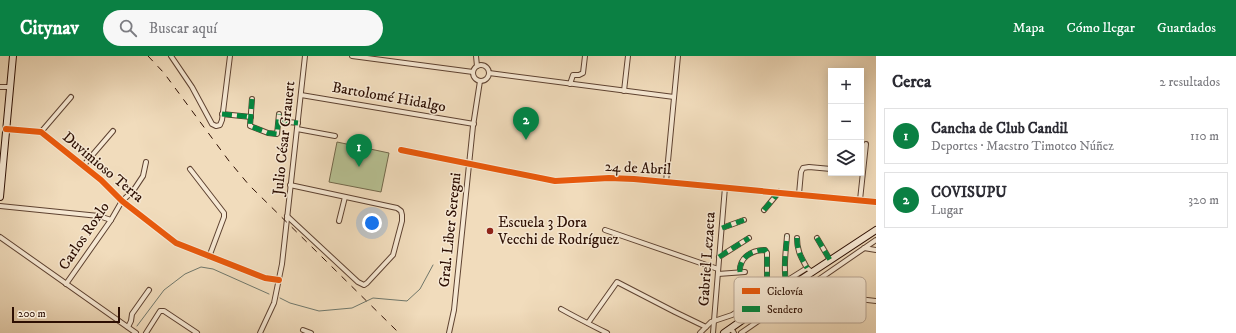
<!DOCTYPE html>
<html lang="es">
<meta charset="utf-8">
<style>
:root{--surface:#fff;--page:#f7f7f7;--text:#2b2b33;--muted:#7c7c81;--line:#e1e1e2;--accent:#0b8043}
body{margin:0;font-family:"IM FELL DW Pica",serif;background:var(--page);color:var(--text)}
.controls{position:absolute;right:12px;top:12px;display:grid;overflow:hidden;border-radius:0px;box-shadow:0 2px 10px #0003}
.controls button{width:36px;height:36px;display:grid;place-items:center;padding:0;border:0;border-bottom:1px solid var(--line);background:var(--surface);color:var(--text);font:20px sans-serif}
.scale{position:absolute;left:12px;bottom:10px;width:108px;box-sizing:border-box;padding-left:4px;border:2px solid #2d0f03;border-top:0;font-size:11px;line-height:14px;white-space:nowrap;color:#2d0f03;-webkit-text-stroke:3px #f6e8d3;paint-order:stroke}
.you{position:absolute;left:372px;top:167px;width:14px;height:14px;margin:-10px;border:3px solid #fff;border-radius:50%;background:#1a73e8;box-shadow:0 0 0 6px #1a73e833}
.badge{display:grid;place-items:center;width:26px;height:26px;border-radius:50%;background:var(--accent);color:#fff;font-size:13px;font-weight:700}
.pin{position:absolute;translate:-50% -33px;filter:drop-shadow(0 1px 2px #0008)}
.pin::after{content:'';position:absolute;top:21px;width:14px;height:12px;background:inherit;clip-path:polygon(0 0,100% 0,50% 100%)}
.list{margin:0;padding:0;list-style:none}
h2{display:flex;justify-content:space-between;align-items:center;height:52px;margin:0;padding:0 16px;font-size:17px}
h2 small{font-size:13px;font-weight:400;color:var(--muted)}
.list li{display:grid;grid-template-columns:26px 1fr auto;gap:12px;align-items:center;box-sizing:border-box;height:56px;margin:0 8px 8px;padding:0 8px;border:1px solid var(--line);border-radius:0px}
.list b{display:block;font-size:15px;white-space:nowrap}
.list p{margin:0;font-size:13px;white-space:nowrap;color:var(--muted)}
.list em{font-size:13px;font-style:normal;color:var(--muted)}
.icon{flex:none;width:22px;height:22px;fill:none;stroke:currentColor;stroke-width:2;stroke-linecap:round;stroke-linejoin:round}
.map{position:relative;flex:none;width:876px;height:277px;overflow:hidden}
header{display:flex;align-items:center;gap:24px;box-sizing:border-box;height:56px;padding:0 20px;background:var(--accent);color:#fff}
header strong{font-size:19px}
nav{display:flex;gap:22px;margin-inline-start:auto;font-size:14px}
.search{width:280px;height:36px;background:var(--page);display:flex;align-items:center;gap:10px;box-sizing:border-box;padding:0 14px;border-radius:22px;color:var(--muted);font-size:15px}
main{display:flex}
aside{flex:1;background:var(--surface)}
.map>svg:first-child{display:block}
</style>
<header>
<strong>Citynav</strong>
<div class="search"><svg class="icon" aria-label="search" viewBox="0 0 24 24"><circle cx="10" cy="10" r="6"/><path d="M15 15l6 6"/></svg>Buscar aquí</div>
<nav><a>Mapa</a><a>Cómo llegar</a><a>Guardados</a></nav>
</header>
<main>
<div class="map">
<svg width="876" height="277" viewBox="0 0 876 277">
<rect width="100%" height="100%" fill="#f1dcbc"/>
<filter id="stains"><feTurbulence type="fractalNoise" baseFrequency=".005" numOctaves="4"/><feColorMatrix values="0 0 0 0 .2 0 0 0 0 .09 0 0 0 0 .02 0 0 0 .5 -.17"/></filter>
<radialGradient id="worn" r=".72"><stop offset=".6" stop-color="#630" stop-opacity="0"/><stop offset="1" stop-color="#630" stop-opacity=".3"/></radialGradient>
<polygon fill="#b7c193" stroke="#72684b" points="337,86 389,97 381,136 329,126"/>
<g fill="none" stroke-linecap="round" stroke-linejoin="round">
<g stroke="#6f776b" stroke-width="1">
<polyline points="280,242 290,247 319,255 352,252 373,242 407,245 420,233 433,209"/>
<polyline points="137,270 164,234 185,218 201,211 213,213 269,238"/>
</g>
<g stroke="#5e4231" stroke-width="6">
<g id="street">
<polyline points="171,0 192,31 212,68 216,70 220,69 222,64 230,0"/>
<polyline points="352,0 473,16"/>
<polyline points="476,0 477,10"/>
<circle cx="481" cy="17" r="8"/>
<polyline points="489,17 674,41"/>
<polyline points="570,28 573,19 579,19 583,17 585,0"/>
<polyline points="0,31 10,31"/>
<polyline points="624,35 628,0"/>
<polyline points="301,39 474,68"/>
<polyline points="252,43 250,70 268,77 277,78 279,58"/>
<polyline points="222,58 251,61"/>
<polyline points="279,65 298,67"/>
<polyline points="6,73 41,76 101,124 122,145 176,187 265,222 279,224"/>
<polyline points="297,73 335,80"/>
<polyline points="41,76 71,41"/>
<polyline points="401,94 555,125 609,122 634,123 876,146"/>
<polyline points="83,110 113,75"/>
<polyline points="190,113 224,157 224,161 209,201"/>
<polyline points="666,126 678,0"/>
<polyline points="799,138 801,116 803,112 809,111 831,113"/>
<polyline points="860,144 866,88"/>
<polyline points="0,150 99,160 111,164"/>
<polyline points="764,154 779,136"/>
<polyline points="287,160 358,226 364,229 367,227 393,199 402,165 402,159 401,155 397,152 290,129"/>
<polyline points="339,165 345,141"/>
<polyline points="722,172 744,164"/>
<polyline points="605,174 718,213"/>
<polyline points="0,181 136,277"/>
<path d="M 797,182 C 797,195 801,201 807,212"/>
<polyline points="817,182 830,204"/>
<polyline points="864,192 876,194"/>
<polyline points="719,201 749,182"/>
<path d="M 740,216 C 739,202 751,194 765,194 L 767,197 L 767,223 L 773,234"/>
<polyline points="718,218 745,216"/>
<path d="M 786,225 C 783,211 786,195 787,180"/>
<polyline points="66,228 111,164 122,145 133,135 143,120 146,106"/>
<polyline points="788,232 799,236 876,245"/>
<path d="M 561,253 C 577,262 591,269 607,277"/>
<polyline points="588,267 617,226 675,256 706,271"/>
<polyline points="128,271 131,265 132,258 149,234"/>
<polyline points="731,272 734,277"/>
<polyline points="303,274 311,277"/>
<polyline points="146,277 160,255 164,255 197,277"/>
<polyline points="260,277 274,247 282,208 305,0"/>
<polyline points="449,277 454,254 473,70 480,25"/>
<polyline points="700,277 711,266 732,259 807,212 812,216"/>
<polyline points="713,277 725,131"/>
<polyline points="741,277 876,184"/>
</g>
</g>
<g stroke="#2d0f03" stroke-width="8">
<g id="secondary">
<polyline points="0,141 13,0"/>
<polyline points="724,277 788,232 876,174"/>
</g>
</g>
<use href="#street" stroke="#f6e8d3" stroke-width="4"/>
<use href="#secondary" stroke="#f6e8d3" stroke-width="6"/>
<polyline stroke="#2d0f03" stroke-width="1" stroke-dasharray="7 7" stroke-linecap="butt" points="148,0 164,17 229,105 249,129 399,277"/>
<g stroke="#00873e" stroke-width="5" stroke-dasharray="10 5" stroke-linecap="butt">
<polyline points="252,43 250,70 268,77 277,78 279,58"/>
<polyline points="222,58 251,61"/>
<polyline points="279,65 298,67"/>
<polyline points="764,154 779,136"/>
<polyline points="722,172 744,164"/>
<path d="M 797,182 C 797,195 801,201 807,212"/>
<polyline points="817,182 830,204"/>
<polyline points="719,201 749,182"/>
<path d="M 740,216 C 739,202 751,194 765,194 L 767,197 L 767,223 L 773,234"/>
<path d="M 786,225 C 783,211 786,195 787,180"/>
</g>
<g stroke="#f6e8d3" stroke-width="8">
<g id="cycleway">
<polyline points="6,73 41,76 101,124 122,145 176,187 265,222 279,224"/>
<polyline points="401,94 555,125 609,122 634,123 876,146"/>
</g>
</g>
<use href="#cycleway" stroke="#e8590c" stroke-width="6"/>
</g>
<circle fill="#8f2418" stroke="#f6e8d3" stroke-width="1.5" cx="490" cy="175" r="4"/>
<g text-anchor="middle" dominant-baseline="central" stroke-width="3" stroke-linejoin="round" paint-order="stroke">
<g font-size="15" fill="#2d0f03" stroke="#f6e8d3">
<text transform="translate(389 41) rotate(10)">Bartolomé Hidalgo</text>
<text transform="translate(284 82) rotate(-84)">Julio César Grauert</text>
<text transform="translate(103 111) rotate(40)">Duvimioso Terra</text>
<text transform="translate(638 112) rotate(3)">24 de Abril</text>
<text transform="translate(450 174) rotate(-84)">Gral. Liber Seregni</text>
<text transform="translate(84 180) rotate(-56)">Carlos Roxlo</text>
<text transform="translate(707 203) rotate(-86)">Gabriel Lezaeta</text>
</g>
<g font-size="15" fill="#2d0f03" stroke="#f6e8d3" text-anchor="start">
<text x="498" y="166">Escuela 3 Dora<tspan x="498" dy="17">Vecchi de Rodríguez</tspan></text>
</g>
</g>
<rect x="734" y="221" width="132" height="46" rx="6" fill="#f6e8d3" stroke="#baa795" stroke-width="1"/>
<rect x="742" y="232" width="18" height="6" fill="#e8590c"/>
<rect x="742" y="250" width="18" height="6" fill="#00873e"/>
<g font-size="11" fill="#2d0f03">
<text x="767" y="239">Ciclovía</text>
<text x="767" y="257">Sendero</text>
</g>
<rect width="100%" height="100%" filter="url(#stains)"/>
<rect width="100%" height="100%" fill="url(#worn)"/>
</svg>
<div class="controls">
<button>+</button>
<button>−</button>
<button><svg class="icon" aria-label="layers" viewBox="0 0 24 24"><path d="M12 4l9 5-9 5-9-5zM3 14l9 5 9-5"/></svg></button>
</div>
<div class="scale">200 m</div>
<div class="you"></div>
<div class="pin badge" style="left:359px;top:111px">1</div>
<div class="pin badge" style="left:526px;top:84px">2</div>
</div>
<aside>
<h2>Cerca<small>2 resultados</small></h2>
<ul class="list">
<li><span class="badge">1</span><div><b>Cancha de Club Candil</b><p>Deportes · Maestro Timoteo Núñez</p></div><em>110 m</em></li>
<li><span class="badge">2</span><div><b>COVISUPU</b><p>Lugar</p></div><em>320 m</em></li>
</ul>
</aside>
</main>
